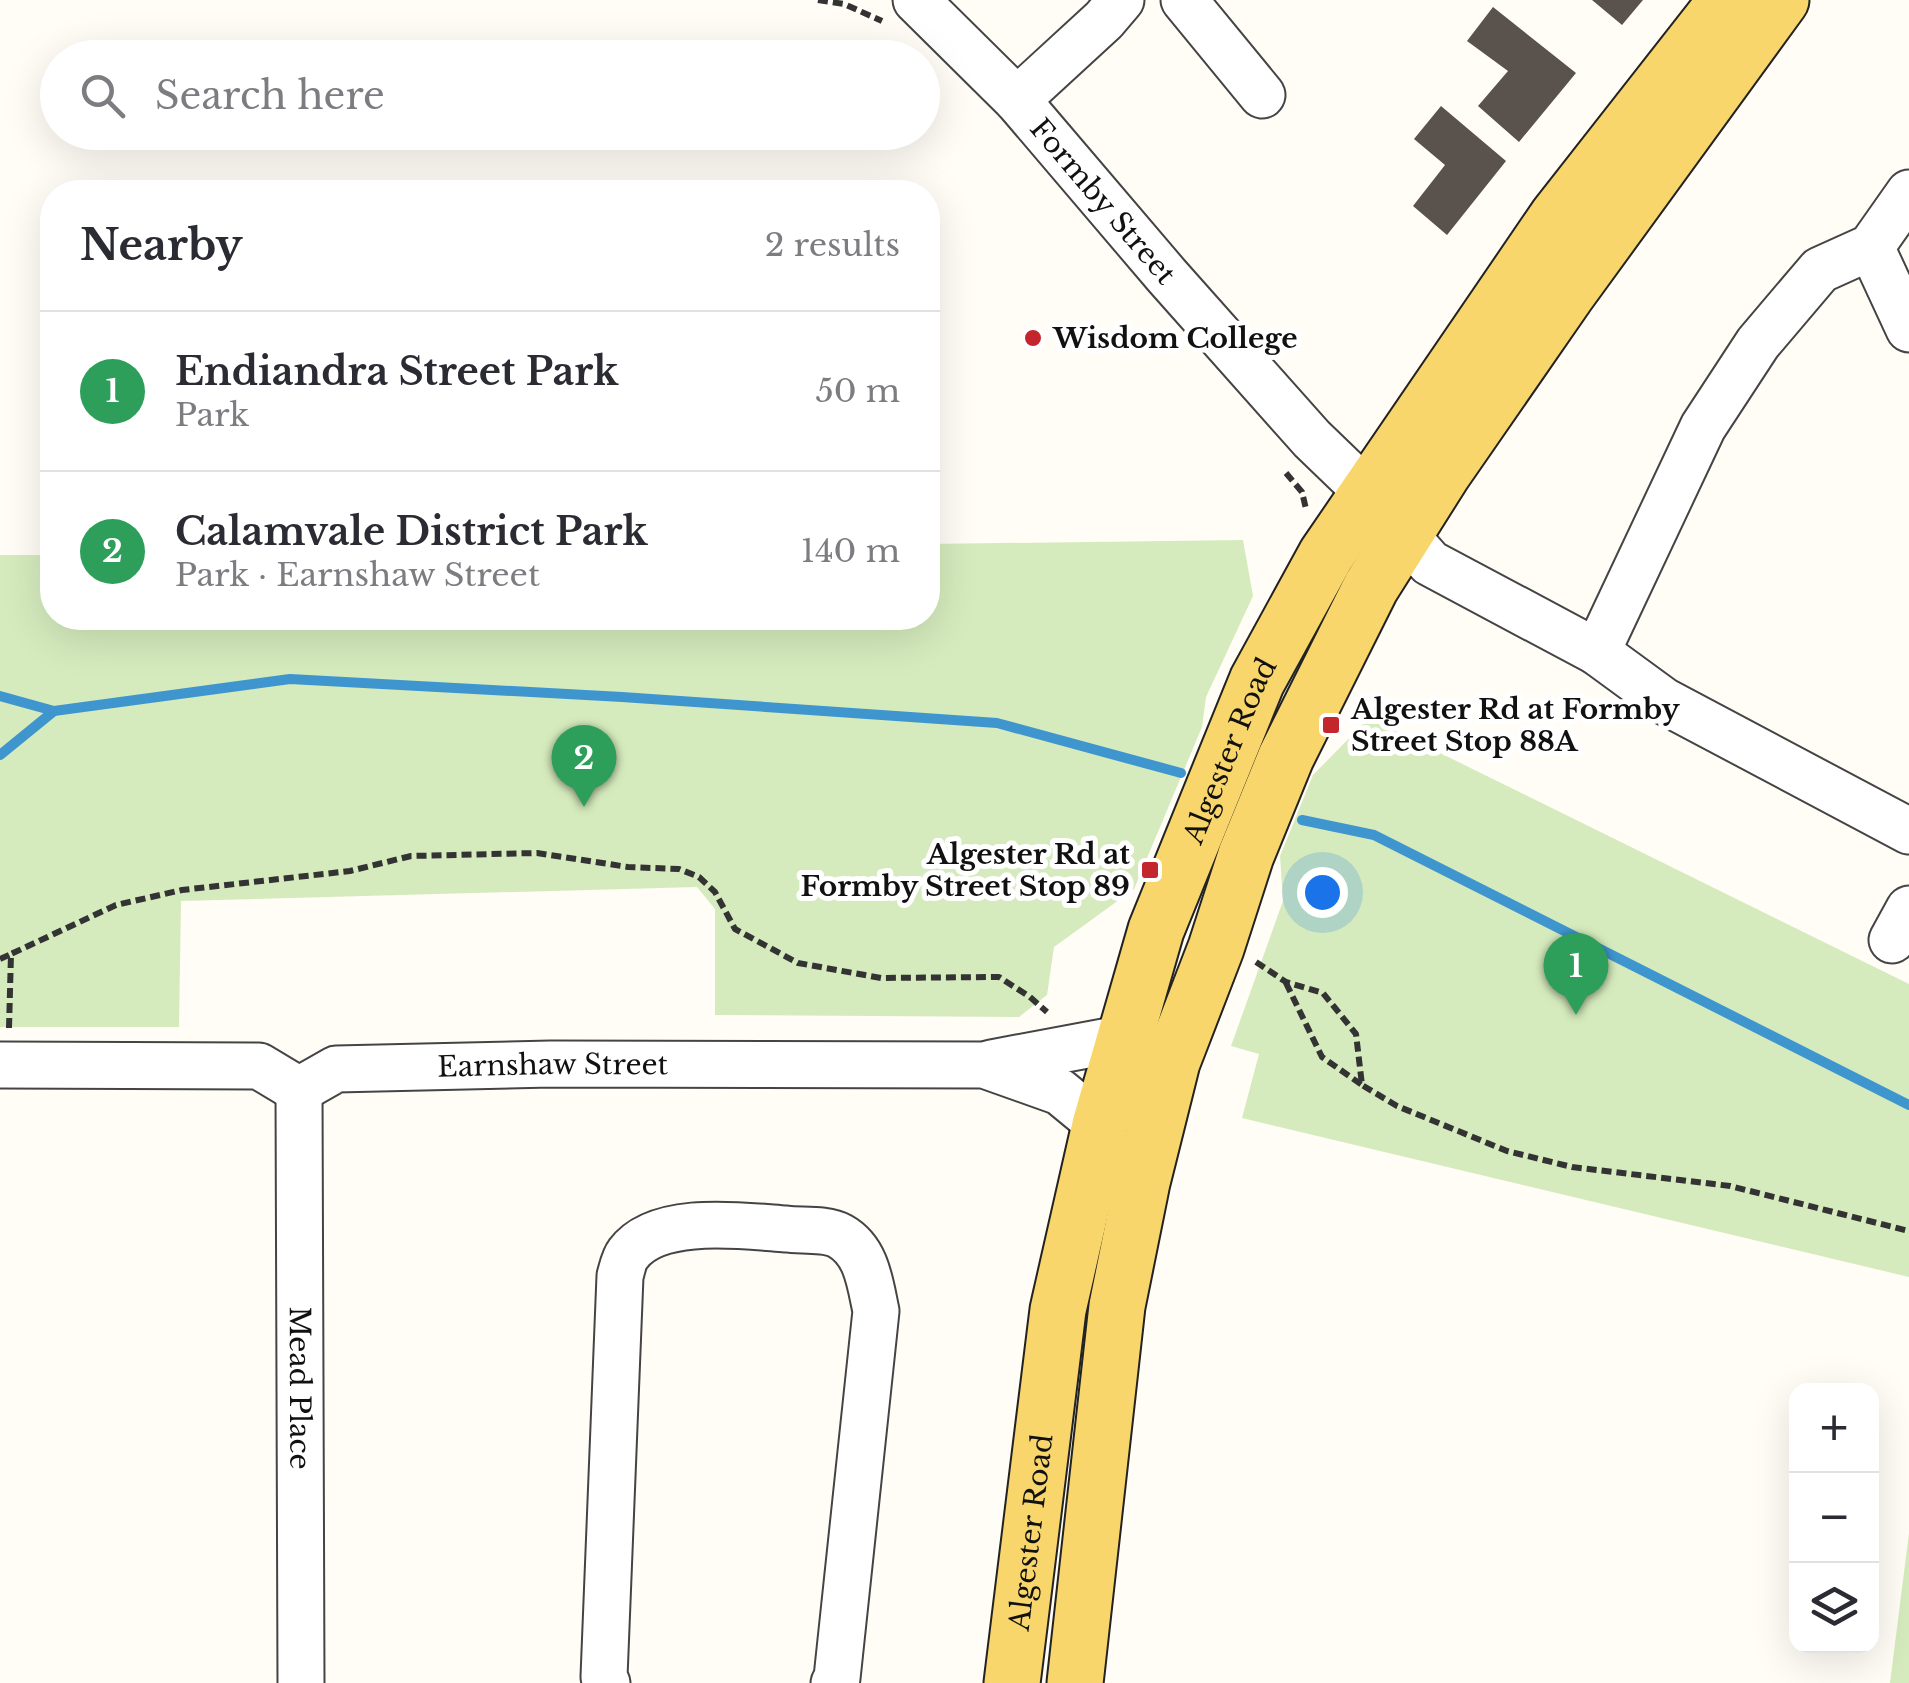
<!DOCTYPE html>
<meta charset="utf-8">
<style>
:root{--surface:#fff;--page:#f2f2f3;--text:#2b2b33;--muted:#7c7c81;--line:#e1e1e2;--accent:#0f766e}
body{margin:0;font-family:"Libre Baskerville",serif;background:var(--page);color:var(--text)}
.controls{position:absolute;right:30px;bottom:30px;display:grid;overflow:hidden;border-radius:20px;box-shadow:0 10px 40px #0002}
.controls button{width:90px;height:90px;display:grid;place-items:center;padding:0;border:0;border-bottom:2px solid var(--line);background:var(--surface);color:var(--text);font:50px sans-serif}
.you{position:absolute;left:1322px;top:892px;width:35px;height:35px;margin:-25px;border:8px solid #fff;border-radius:50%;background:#1a73e8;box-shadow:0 0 0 15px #1a73e833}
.badge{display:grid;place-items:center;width:65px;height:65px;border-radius:50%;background:var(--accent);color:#fff;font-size:32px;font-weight:700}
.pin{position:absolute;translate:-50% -82px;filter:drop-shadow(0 2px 5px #0008)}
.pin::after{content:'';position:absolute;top:52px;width:35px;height:30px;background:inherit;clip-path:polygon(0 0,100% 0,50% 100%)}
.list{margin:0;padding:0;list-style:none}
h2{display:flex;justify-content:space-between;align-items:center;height:130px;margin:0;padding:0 40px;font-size:42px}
h2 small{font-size:32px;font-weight:400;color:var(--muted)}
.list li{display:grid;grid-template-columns:65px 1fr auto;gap:30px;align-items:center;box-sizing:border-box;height:160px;padding:0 40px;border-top:2px solid var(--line)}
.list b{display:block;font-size:38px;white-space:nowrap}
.list p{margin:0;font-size:32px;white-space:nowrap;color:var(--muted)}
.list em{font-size:32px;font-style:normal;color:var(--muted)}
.icon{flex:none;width:55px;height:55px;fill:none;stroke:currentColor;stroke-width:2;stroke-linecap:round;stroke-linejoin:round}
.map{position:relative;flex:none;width:1909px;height:1683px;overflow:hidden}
.search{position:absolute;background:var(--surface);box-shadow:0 10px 40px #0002;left:40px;top:40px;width:900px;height:110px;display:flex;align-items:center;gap:25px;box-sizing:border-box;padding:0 35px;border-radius:55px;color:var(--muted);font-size:38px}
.panel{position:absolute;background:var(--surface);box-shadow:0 10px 40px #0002;left:40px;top:180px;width:900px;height:450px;border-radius:40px}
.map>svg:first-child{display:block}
</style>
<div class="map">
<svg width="1909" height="1683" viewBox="0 0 1909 1683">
<rect width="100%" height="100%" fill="#fffdf5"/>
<g fill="#d5ebbd">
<polygon points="1243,540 1253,596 1206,697 1202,727 1134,889 1054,947 1047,995 1019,1017 715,1015 715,909 697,887 181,901 179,1027 0,1027 0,555 52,555 52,618 928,618 928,544"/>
<polygon points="1369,718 1909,984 1909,1277 1242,1118 1259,1054 1231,1046 1283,901 1280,856 1313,775"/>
<polygon points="1909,1533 1909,1683 1890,1683"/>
</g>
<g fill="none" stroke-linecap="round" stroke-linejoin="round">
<g stroke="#3f96cf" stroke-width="10">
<polyline points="0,696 54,711 290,679 622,697 997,723 1181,773"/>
<polyline points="0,755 54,711"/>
<polyline points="1302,820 1374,835 1909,1105"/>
</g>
</g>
<g fill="#5a524d">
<polygon points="1592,0 1643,0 1622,25"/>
<polygon points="1493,7 1576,73 1519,142 1478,106 1508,71 1467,41"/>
<polygon points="1441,106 1506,161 1447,235 1413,206 1445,165 1414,139"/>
</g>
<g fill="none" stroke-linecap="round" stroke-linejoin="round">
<g stroke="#444" stroke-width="49">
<g id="minor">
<path id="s1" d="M 916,0 L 1017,100 L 1167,276 L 1312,439 L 1367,492 L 1430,563 L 1597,652 L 1664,701 L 1909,831"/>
<polyline points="1184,0 1262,95"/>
<polyline points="1017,100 1104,20 1121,0"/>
<polyline points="1871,247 1909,329"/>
<polyline points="1597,652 1703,427 1758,343 1820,270 1871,247 1909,193"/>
<polyline points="1892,940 1909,909"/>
<polyline points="991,1063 1125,1038"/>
<path id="s2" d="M 0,1065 L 259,1066 L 299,1090 L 336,1069 L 551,1064 L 984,1065 L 1060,1092 L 1100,1125"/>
<path id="s3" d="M 299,1090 L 301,1683"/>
<path d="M 607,1683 L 604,1677 L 620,1276 C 622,1269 624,1259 628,1254 C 657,1214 744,1226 786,1229 C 801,1231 826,1228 840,1236 C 867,1251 870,1283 876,1311 L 837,1678 L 834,1683"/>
</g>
</g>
<g stroke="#222" stroke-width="59">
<g id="major">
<path id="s4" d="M 1012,1683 L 1058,1310 L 1100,1125 L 1156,930 L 1257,681 L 1326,555 L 1557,217 L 1727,0"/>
<polyline points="1075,1683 1117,1306 1142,1182 1172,1062 1216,948 1246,855 1286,757 1371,587 1443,473 1567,294 1781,0"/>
</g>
</g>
<g stroke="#333" stroke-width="6" stroke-dasharray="10 5" stroke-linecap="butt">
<polyline points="818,0 844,4 882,21"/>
<polyline points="1286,473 1302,492 1306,509"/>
<polyline points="0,959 11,954"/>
<polyline points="1256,962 1286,982 1323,993 1356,1034 1362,1085 1397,1106 1507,1151 1572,1167 1730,1186 1909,1231"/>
<polyline points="1286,983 1322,1057 1362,1085"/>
<polyline points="9,1028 11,954 116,905 182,890 350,871 411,856 537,853 628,867 679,869 699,877 715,892 735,929 798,963 881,978 999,977 1030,997 1047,1012"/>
</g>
<use href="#minor" stroke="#fff" stroke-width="45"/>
<use href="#major" stroke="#f9d66b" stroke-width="55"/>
</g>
<g fill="#c4262e" stroke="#fff" stroke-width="4">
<circle cx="1033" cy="338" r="10"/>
<rect x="1321" y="715" width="20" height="20" rx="5"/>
<rect x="1140" y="860" width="20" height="20" rx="5"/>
</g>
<g text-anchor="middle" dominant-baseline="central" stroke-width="10" stroke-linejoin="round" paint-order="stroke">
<g font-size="28" fill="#111" stroke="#fff">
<text stroke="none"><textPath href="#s1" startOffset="275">Formby Street</textPath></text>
<text stroke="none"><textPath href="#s4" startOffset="962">Algester Road</textPath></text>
<text stroke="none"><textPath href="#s2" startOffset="565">Earnshaw Street</textPath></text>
<text stroke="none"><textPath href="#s3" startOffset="298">Mead Place</textPath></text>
<text stroke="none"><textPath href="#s4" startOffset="152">Algester Road</textPath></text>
</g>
<g font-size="28" font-weight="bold" fill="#111" stroke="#fff" text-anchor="start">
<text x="1053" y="338">Wisdom College</text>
<text x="1351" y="709">Algester Rd at Formby<tspan x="1351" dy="32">Street Stop 88A</tspan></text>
<text x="1130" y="854" text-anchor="end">Algester Rd at<tspan x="1130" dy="32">Formby Street Stop 89</tspan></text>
</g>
</g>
</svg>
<div class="controls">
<button>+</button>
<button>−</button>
<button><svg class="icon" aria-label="layers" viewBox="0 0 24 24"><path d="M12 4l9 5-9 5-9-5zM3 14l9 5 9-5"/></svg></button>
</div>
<div class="you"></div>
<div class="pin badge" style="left:1576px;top:1015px;background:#2e9e5b">1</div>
<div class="pin badge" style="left:584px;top:807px;background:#2e9e5b">2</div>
<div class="search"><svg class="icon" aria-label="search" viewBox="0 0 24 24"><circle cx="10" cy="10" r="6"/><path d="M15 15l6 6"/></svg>Search here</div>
<section class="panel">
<h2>Nearby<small>2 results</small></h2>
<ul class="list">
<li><span class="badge" style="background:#2e9e5b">1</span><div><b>Endiandra Street Park</b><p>Park</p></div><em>50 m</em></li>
<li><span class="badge" style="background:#2e9e5b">2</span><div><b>Calamvale District Park</b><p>Park · Earnshaw Street</p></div><em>140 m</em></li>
</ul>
</section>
</div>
